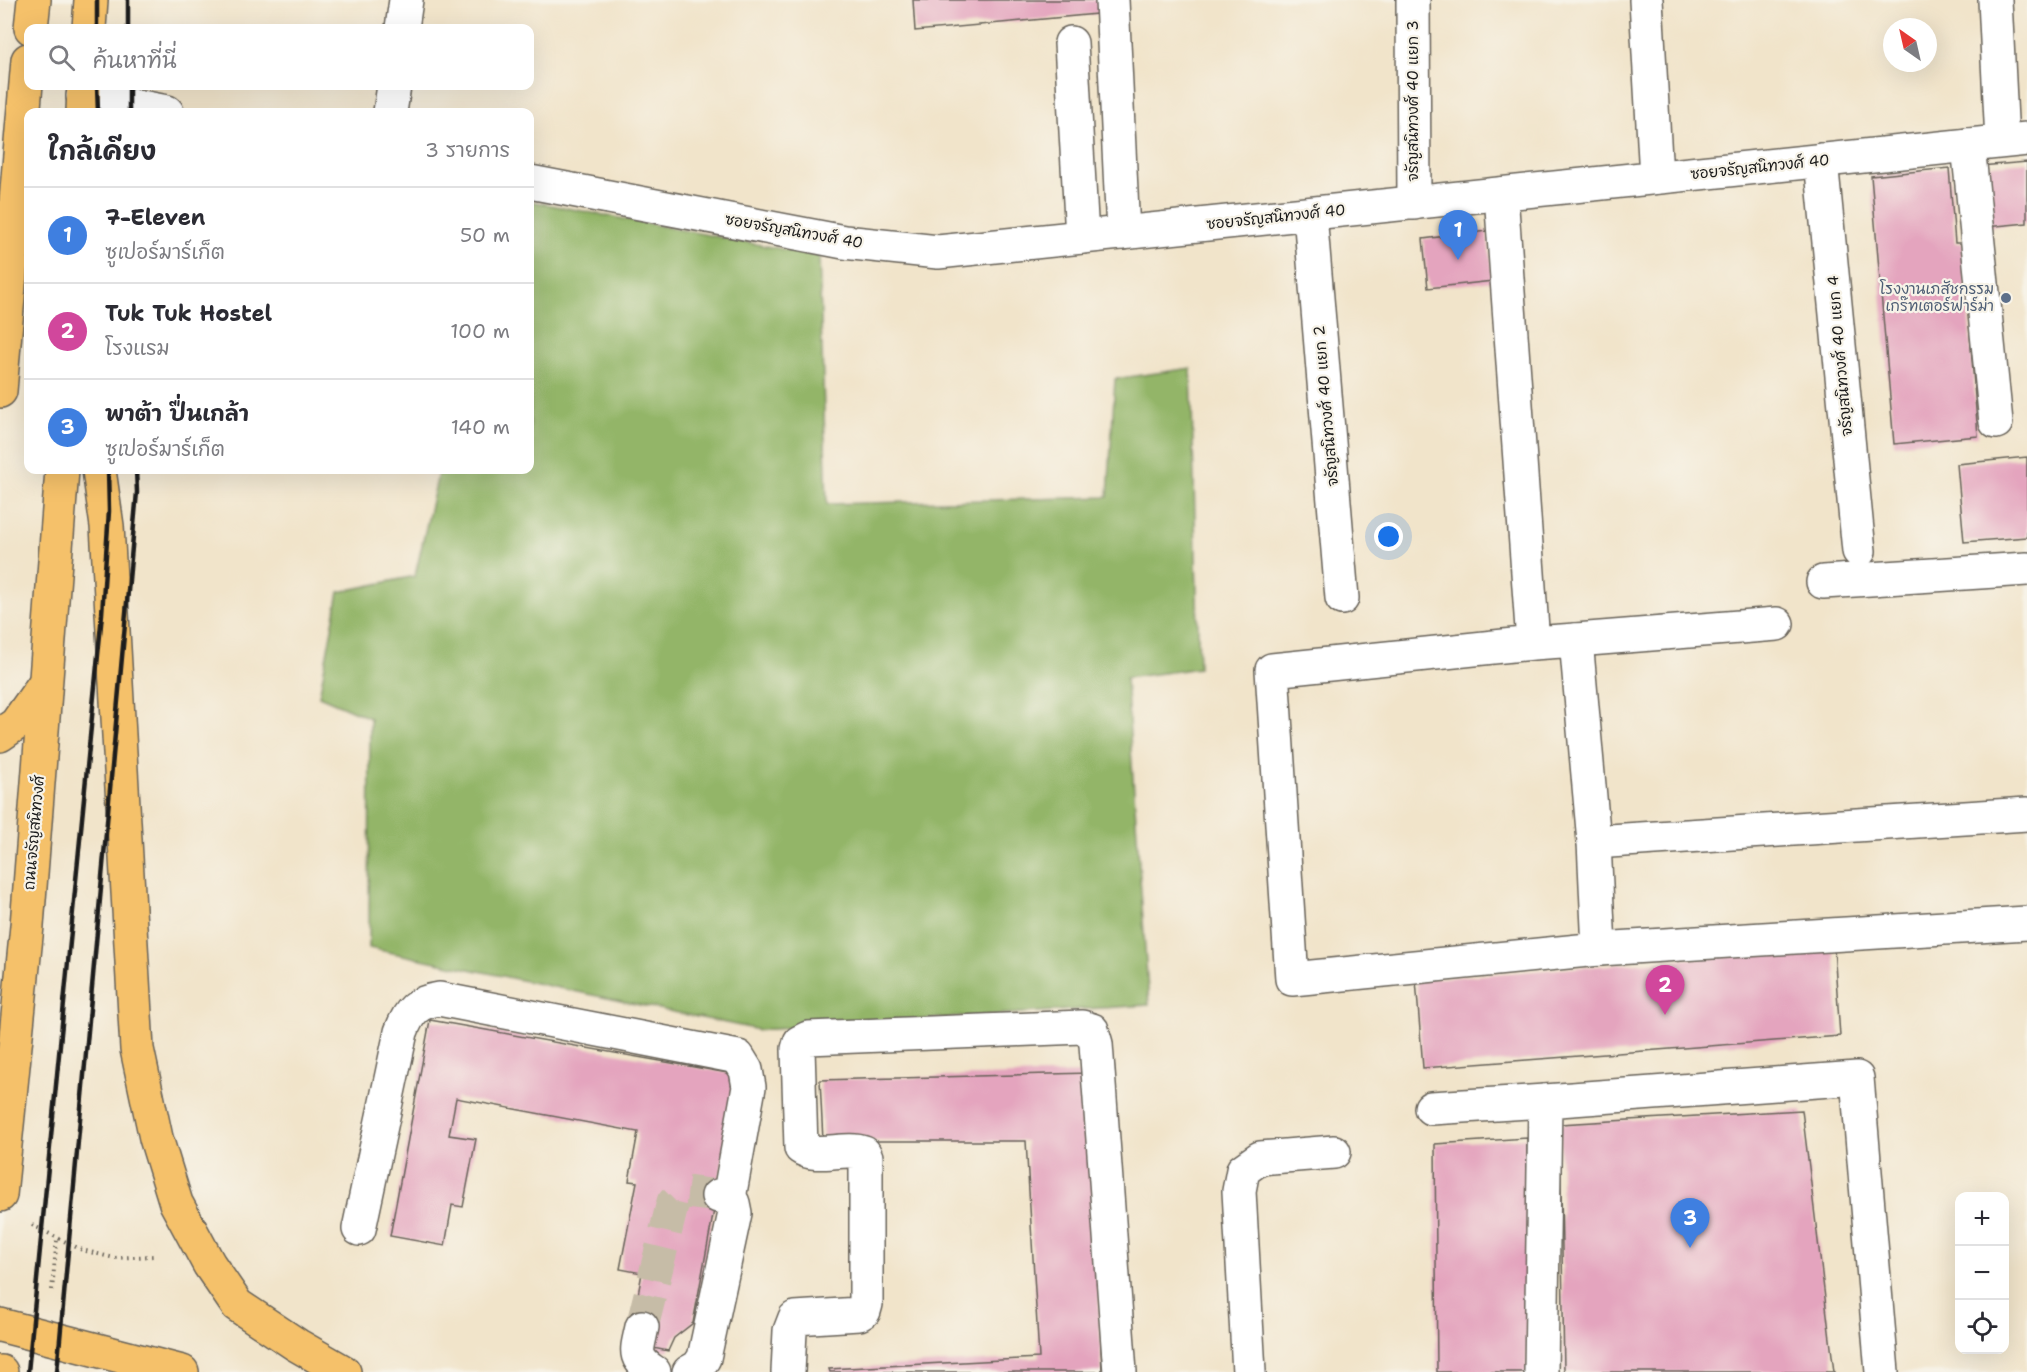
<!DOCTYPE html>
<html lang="th">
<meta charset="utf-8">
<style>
:root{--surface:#fff;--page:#f2f2f3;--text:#2b2b33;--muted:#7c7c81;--line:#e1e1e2;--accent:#7c3aed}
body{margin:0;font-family:"Shantell Sans","Playpen Sans Thai",sans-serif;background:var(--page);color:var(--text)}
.controls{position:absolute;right:18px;bottom:18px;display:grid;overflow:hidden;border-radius:12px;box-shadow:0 6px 24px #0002}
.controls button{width:54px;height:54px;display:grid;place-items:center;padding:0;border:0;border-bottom:2px solid var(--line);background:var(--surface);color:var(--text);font:30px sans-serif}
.compass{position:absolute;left:1883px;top:18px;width:54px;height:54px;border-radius:50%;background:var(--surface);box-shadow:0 6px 24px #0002;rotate:326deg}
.you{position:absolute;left:1389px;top:537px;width:21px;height:21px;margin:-15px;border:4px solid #fff;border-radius:50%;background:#1a73e8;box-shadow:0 0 0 9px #1a73e833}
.badge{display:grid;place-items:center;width:39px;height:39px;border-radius:50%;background:var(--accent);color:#fff;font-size:20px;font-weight:700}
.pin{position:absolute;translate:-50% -50px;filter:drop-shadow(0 2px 3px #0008)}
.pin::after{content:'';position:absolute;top:32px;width:21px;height:18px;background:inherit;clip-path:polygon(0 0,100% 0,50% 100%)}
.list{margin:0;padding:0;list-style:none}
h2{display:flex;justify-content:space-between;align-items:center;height:78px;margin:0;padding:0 24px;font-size:26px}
h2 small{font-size:20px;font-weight:400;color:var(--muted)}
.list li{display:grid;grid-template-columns:39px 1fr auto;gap:18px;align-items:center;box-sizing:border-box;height:96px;padding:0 24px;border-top:2px solid var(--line)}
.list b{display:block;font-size:22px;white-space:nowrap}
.list p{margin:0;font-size:20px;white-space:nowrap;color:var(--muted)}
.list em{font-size:20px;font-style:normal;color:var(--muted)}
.icon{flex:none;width:33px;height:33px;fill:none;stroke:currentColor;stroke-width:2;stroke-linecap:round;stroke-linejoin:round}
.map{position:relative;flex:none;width:2027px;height:1372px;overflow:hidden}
.search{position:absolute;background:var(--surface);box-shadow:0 6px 24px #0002;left:24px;top:24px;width:510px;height:66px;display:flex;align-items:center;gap:15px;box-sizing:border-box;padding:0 21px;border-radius:12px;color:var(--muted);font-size:22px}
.panel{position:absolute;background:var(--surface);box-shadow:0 6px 24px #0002;left:24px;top:108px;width:510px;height:366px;border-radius:12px}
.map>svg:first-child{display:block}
</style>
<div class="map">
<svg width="2027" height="1372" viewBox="0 0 2027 1372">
<rect width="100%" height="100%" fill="#f7f3e8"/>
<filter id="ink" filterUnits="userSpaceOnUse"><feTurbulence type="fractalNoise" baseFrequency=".0167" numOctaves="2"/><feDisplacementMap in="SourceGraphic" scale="12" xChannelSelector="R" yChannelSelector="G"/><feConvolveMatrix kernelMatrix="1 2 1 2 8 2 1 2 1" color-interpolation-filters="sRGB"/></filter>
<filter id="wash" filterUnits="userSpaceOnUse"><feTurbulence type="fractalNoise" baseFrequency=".008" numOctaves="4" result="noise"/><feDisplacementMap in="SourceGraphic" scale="24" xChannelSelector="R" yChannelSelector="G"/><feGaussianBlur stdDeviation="1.35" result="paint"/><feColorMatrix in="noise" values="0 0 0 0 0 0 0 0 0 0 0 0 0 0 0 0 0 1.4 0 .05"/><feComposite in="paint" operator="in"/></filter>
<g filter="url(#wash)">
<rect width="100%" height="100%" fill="#f1e4ca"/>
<polygon fill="#93b568" stroke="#586842" stroke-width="1.5" points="530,201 819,256 827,504 1108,497 1115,379 1191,368 1199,668 1126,678 1149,1005 759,1030 369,948 370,718 319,696 339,592 415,576 439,470 530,470"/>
<g id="blocks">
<g fill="#e4a4be">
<polygon points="913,0 1106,0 1107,13 915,31"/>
<polygon points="2027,162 2027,223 1986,227 1980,166"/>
<polygon points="1949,168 1955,243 1963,243 1978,436 1894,444 1871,176"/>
<polygon points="1487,231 1493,281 1428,288 1423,239"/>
<polygon points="2027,457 2027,537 1964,542 1957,464"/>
<polygon points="1834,948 1840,1036 1423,1068 1416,980"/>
<polygon points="430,1020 739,1075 693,1323 674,1338 668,1351 638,1345 632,1328 642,1273 620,1269 637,1182 629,1181 638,1132 456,1098 449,1135 476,1139 463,1207 452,1205 445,1246 390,1236"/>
<polygon points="1090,1073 1102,1372 830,1372 829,1369 1039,1358 1026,1141 823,1141 820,1080"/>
<polygon points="1802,1110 1834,1372 1564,1372 1560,1124"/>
<polygon points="1527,1138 1527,1372 1437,1372 1435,1144"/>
</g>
</g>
</g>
<g filter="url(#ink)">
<use href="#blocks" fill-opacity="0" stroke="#676259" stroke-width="1.5"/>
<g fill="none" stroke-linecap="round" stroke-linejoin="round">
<polyline stroke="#c6bca7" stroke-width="33" stroke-dasharray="33 16" stroke-linecap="butt" points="642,1327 673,1202 682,1193 686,1192 718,1196"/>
<g stroke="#676259" stroke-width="36">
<g id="minor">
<polyline points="1112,0 1123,233"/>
<polyline points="1413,0 1414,203"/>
<polyline points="1646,0 1656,177"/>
<polyline points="1995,0 2002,141"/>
<polyline points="402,28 406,0"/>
<polyline points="1071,43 1082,237"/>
<polyline points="83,96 167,112"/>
<polyline points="390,112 394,86"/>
<polyline points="1968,145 1996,422"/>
<polyline points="1821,160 1859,551"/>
<polyline points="530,182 844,242 938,252 2027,139"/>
<polyline points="1501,194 1533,643 1576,640 1594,842 1599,949 1292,979 1272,670 1533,643"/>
<polyline points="1310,214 1342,598"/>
<polyline points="1823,582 2027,569"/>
<polyline points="1576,640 1777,624"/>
<polyline points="1594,842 2027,814"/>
<polyline points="1599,949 2027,923"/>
<polyline points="1431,1108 1545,1101"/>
<path d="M 359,1229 L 401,1032 C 409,1011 417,1002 439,999 L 738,1057 L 746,1070 L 749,1087 L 729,1198"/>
<path d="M 642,1327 C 637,1351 632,1357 654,1372"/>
<polyline points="689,1372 698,1367 704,1358 735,1213 733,1203 729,1198 718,1196"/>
<path d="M 788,1372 L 790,1331 L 795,1318 L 859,1314 L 864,1311 L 866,1304 L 866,1157 L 864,1153 C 846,1146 816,1159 801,1148 L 798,1049 L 800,1042 L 808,1038 L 1082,1027 L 1092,1030 L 1096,1044 L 1120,1372"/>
<polyline points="1249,1372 1239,1191 1243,1170 1260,1158 1334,1152"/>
<polyline points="1541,1372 1545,1101 1857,1078 1882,1372"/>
</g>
</g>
<g stroke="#676259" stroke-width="36">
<g id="major">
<polyline points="31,28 34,0"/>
<polyline points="89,28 91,0"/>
<polyline points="83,112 84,86"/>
<polyline points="0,391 28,60"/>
<polyline points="99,470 107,526 137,1049 156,1138 176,1203 209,1264 237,1305 297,1345 344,1372"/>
<polyline points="0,735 16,724 45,683"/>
<polyline points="0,1195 27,926 62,470"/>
<polyline points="0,1325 182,1372"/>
<polyline points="0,1372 1,1372"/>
</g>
</g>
<g stroke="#676259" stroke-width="4" stroke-dasharray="1.5 4.5" stroke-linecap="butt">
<polyline points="32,1225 82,1250 114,1258 154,1256"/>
<polyline points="52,1290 57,1238"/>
</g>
<use href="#minor" stroke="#fff" stroke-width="33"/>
<use href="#major" stroke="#f5c16b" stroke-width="33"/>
<g stroke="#1c1c1c" stroke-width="4.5">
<polyline points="128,0 128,28"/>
<polyline points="97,28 97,0"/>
<polyline points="97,86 98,112"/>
<polyline points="129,86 129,112"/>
<polyline points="28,1372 102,614 109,511 108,470"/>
<polyline points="57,1372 137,492 136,470"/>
</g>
</g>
</g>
<circle fill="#5c6f8a" stroke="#f7f3e8" stroke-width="2" cx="2006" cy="298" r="6"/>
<g text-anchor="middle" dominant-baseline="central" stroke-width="4.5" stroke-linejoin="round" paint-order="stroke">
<g font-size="15" fill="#1c1c1c" stroke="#f7f3e8">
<text transform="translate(1413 101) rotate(-90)">จรัญสนิทวงศ์ 40 แยก 3</text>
<text transform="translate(1760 167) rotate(-6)">ซอยจรัญสนิทวงศ์ 40</text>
<text transform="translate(1276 217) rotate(-6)">ซอยจรัญสนิทวงศ์ 40</text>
<text transform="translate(794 231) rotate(10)">ซอยจรัญสนิทวงศ์ 40</text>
<text transform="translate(1840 356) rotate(-95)">จรัญสนิทวงศ์ 40 แยก 4</text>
<text transform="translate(1326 406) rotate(-95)">จรัญสนิทวงศ์ 40 แยก 2</text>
<text transform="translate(34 833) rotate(-85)">ถนนจรัญสนิทวงศ์</text>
</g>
<g font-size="15" fill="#4e5e75" stroke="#f7f3e8" text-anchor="end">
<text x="1994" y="289">โรงงานเภสัชกรรม<tspan x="1994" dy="17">เกร๊ทเตอร์ฟาร์ม่า</tspan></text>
</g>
</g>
</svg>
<div class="controls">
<button>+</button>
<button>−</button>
<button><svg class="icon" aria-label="locate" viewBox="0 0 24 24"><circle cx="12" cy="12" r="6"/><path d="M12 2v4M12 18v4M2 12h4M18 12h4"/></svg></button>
</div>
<svg class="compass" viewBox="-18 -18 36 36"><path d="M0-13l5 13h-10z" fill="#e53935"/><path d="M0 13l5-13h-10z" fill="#7c7c81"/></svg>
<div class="you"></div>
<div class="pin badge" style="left:1458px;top:260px;background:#3f7fe0">1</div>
<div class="pin badge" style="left:1665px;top:1015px;background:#d1479c">2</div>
<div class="pin badge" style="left:1690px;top:1248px;background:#3f7fe0">3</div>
<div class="search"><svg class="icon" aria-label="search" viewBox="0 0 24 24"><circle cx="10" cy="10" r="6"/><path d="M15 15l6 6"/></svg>ค้นหาที่นี่</div>
<section class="panel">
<h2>ใกล้เคียง<small>3 รายการ</small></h2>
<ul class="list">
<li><span class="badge" style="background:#3f7fe0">1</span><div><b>7-Eleven</b><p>ซูเปอร์มาร์เก็ต</p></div><em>50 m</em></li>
<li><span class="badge" style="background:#d1479c">2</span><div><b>Tuk Tuk Hostel</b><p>โรงแรม</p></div><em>100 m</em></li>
<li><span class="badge" style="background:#3f7fe0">3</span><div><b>พาต้า ปื่นเกล้า</b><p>ซูเปอร์มาร์เก็ต</p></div><em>140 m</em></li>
</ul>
</section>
</div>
